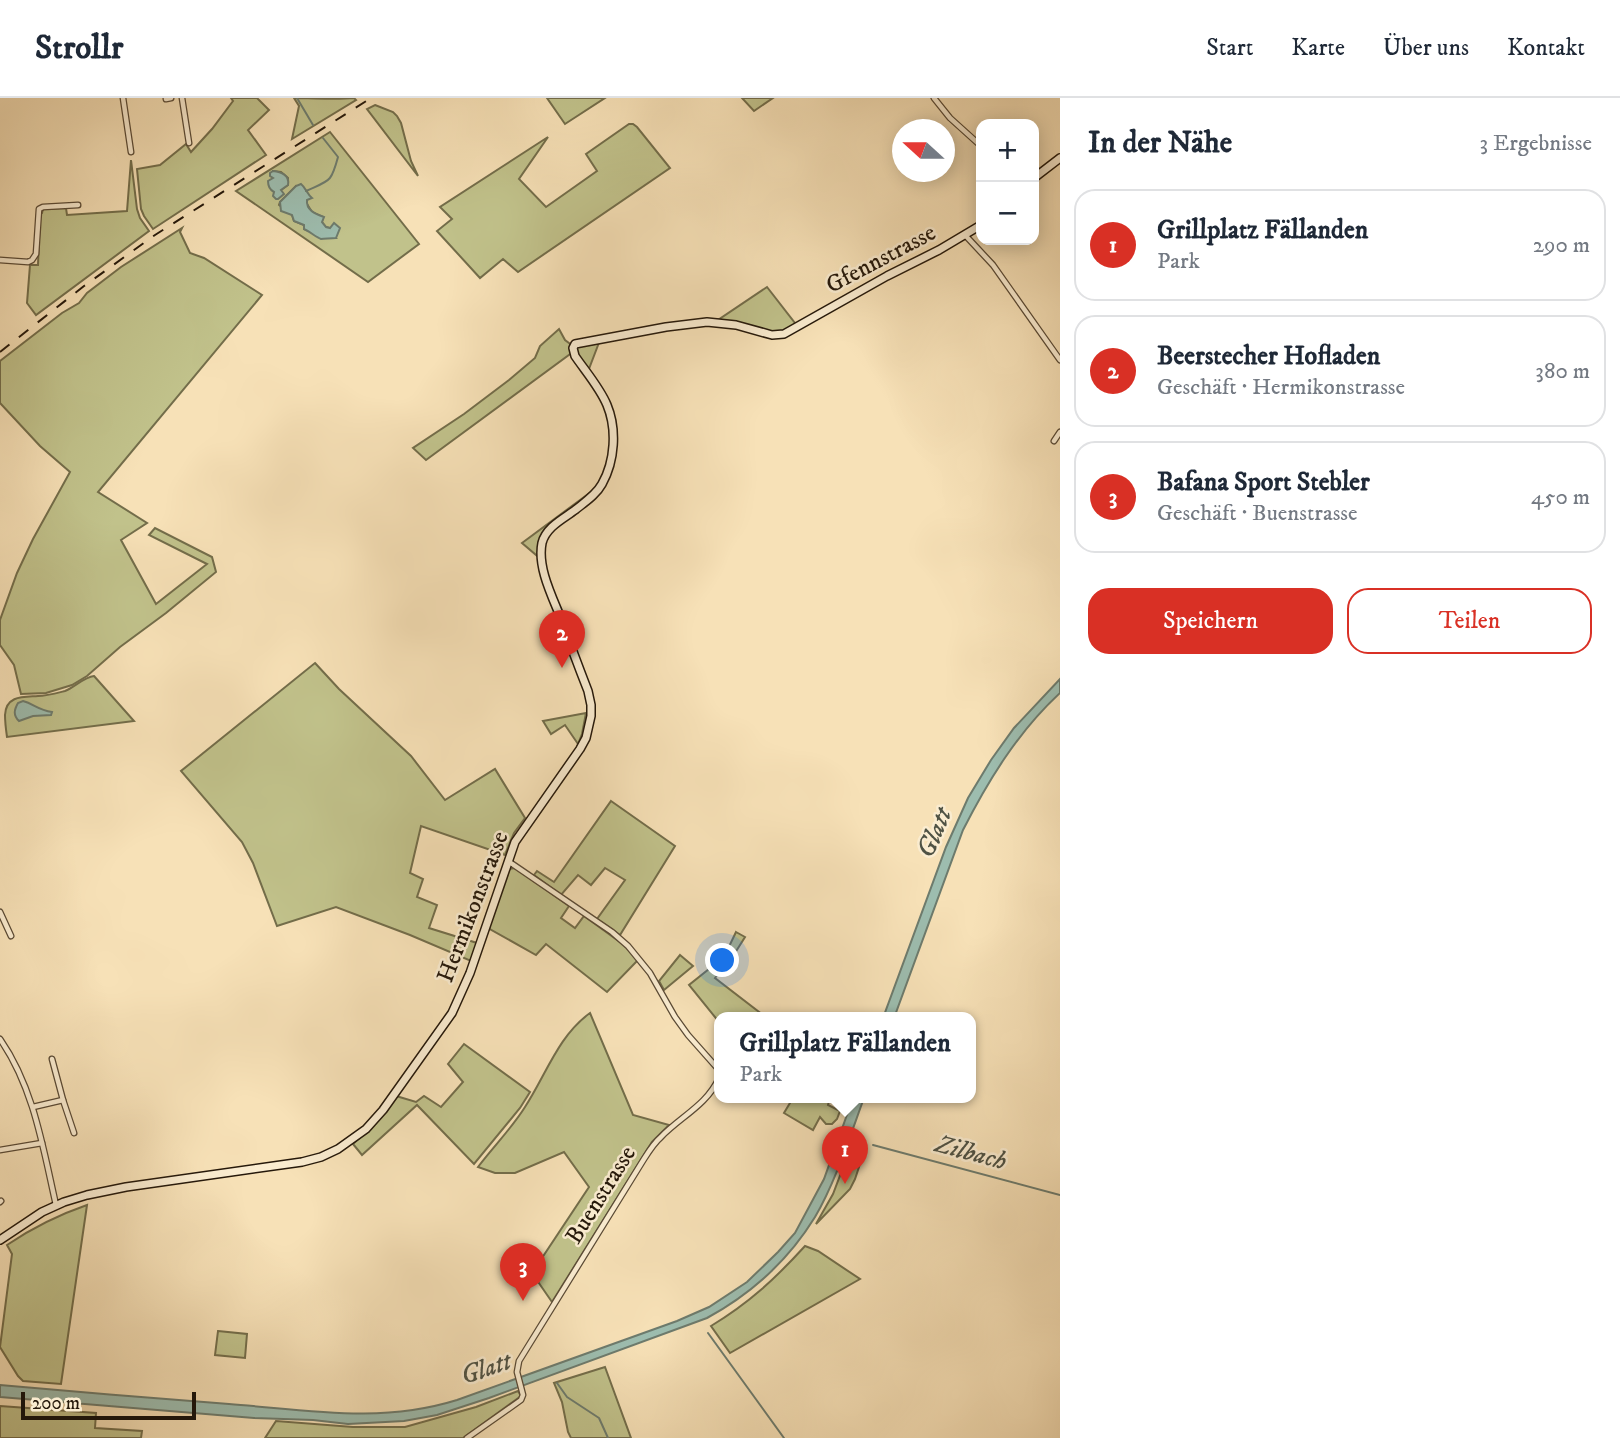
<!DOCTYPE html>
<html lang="de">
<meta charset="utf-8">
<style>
:root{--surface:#fff;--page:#f6f6f7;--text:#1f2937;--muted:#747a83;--line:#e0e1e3;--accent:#d93025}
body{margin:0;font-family:"IM FELL DW Pica",serif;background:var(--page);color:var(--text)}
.controls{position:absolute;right:21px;top:21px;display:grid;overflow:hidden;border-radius:14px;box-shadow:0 4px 18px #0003}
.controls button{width:63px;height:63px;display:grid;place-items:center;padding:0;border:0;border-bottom:2px solid var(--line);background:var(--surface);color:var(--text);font:35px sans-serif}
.compass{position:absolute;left:892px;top:21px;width:63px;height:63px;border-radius:50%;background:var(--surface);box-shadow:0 4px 18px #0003;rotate:291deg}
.scale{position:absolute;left:21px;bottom:18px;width:175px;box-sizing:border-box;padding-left:7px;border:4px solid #25180a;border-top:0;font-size:19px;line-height:24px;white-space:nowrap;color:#25180a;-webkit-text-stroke:5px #faecd0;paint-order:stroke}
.you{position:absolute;left:723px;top:863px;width:24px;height:24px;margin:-18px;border:5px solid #fff;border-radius:50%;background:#1a73e8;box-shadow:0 0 0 10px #1a73e833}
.badge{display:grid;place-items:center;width:46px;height:46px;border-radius:50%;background:var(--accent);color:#fff;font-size:23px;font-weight:700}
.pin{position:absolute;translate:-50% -58px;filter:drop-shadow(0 2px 4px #0008)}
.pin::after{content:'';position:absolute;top:37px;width:24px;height:21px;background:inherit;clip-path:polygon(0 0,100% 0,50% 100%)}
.popup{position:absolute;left:714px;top:914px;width:262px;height:91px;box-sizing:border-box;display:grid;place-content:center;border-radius:14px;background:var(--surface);filter:drop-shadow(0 2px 5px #0005);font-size:23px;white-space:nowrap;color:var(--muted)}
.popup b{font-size:26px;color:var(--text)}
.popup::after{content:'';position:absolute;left:50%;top:100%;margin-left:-14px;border:14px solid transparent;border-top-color:var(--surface)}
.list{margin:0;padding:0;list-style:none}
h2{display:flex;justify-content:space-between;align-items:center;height:91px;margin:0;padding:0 28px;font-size:30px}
h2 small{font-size:23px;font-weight:400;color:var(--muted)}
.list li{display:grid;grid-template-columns:46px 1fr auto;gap:21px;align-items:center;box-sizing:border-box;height:112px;margin:0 14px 14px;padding:0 14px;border:2px solid var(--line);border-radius:21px}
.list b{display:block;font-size:26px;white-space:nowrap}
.list p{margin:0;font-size:23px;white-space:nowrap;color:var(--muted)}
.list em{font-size:23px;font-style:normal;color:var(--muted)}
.actions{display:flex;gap:14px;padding:21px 28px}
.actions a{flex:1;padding:16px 0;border:2px solid var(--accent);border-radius:21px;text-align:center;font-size:24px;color:var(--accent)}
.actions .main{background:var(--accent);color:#fff}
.map{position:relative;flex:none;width:1060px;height:1340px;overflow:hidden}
header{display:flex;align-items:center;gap:42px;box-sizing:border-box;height:98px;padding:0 35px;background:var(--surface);border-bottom:2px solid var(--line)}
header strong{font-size:33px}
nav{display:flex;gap:38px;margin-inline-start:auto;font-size:24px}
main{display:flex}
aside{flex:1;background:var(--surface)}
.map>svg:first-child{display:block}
</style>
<header>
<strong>Strollr</strong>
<nav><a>Start</a><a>Karte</a><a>Über uns</a><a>Kontakt</a></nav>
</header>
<main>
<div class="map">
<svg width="1060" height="1340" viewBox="0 0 1060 1340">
<rect width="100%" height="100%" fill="#f7e1b7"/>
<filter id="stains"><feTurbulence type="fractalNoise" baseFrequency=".00286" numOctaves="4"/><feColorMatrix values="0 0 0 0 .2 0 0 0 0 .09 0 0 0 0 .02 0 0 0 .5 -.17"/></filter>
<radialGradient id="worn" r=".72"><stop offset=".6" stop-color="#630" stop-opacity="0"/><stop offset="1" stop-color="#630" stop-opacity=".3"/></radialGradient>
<g fill="#c1c28b" stroke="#736d4a" stroke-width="2" fill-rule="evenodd">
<polygon points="231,0 257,0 269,12 248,32 266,57 153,131 144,118 141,111 137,71 160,67 186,46 191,54 212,31 233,3"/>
<path d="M 294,0 C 314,0 335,2 354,0 L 356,2 L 292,41 L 299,8 Z"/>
<polygon points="547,0 605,0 565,26"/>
<polygon points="742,0 773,0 754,13"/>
<polygon points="375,7 393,14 397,18 401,25 411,63 418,78 367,11"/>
<polygon points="629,26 633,26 637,29 670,70 518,174 503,161 480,180 437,133 452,121 440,109 548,39 519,81 546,109 597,73 586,56"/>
<path d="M 330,34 L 419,146 L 368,184 L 236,93 ZM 273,73 L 281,74 L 288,80 L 288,87 L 281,92 L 272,81 ZM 296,88 L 307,101 L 307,106 L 312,114 L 323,119 L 322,124 L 326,129 L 330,130 L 336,140 L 321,140 L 312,134 L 304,131 L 304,127 L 294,123 L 292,117 L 279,107 L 280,104 Z"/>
<polygon points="131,62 137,111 140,120 149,133 36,217 27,205 30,167 38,167 40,116 42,115 43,111 66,110 67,117 127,113"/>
<polygon points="182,130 180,134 190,155 204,160 262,197 98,394 147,425 121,442 156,506 207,466 149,437 155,430 212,459 216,474 166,515 120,549 87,578 72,587 46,595 21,596 14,567 0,547 0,522 17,475 33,441 70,374 40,348 0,305 0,263 62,215 79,205 87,195 121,169"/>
<polygon points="767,189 798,229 784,236 715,224"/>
<polygon points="559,231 565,242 573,248 600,242 587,276 573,254 426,362 413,350 464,316 509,282 535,260 540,248"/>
<polygon points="603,385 547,434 542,462 522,445"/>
<polygon points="315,565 339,591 411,658 445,702 495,671 525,720 514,735 505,757 421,728 410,775 423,781 417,799 437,807 429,830 477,845 471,863 410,837 336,809 277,828 253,765 242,744 181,673"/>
<path d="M 94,578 L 134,623 L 7,639 C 6,632 5,624 5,617 C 6,597 24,599 38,598 C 46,598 57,595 65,593 C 75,589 84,579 94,578 Z"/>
<polygon points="586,615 582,636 578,646 565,627 551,636 543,623"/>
<polygon points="611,703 675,748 620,837 597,821 625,782 605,770 591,787 578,777 561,797 534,777 537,773 554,784"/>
<polygon points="515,770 569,808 561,820 575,830 584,818 624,847 638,862 607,894 546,846 536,857 488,830 509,771"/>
<polygon points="736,834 745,839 735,855 715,880 767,920 719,920 719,924 689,887 719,863 726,855"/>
<polygon points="680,857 693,868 664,892 659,883"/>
<path d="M 590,915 L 633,1017 L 669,1027 L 652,1044 L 552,1204 L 532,1175 L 589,1089 L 564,1054 L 515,1075 L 495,1075 L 478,1069 C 493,1049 512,1030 525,1009 C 546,977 558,938 590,915 Z"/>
<polygon points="464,946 530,994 520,1010 474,1066 417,1007 362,1057 353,1046 372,1028 396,998 416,1004 424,998 441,1009 463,984 448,966"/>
<polygon points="793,1000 830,1000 828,1007 840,1013 837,1021 832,1026 826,1026 820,1019 813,1032 784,1015"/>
<polygon points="852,1046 863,1048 865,1051 855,1081 850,1091 816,1126 833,1096"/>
<path d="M 87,1107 L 61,1286 L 23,1283 L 18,1278 L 0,1249 L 12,1156 L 7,1147 C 32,1130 58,1117 87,1107 Z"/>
<path d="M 805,1148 L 818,1153 L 860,1181 L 730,1255 L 711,1228 C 749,1205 775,1181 805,1148 Z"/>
<polygon points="218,1233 247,1236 245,1260 215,1257"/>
<polygon points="605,1269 631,1340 571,1340 568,1334 562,1304 554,1285"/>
<polygon points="518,1293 521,1298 463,1340 265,1340 276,1323 353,1329 405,1329 476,1309"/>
<polygon points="0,1308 96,1315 95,1330 142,1333 141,1340 0,1340"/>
</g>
<g fill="#9dbdaf" stroke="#6d7b6d" stroke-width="2">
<path d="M 273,73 C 281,74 290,77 288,87 L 281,92 L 284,96 L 278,101 L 276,101 L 273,98 L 274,94 C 270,92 268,88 268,83 L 273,80 L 270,78 L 270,75 Z"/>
<path d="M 301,86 C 306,90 307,96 312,100 L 307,102 C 306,112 315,116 324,119 L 322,124 L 326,129 L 330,130 L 334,125 L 340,130 L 336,140 C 331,140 325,141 321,141 C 317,140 309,133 304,131 L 304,127 L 294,123 L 292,117 L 281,113 L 280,104 L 296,88 Z"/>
<path d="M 1060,581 L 1060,595 C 1018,634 989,681 963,732 L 894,920 L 883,920 L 946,749 L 968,700 L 991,662 L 1014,630 Z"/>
<path d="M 23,603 C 34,606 38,612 52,614 L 51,617 L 33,618 L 19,623 C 13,617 14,612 18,605 Z"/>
<path d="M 853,1000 L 864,1000 C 850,1038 835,1085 815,1119 C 788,1163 751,1196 707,1220 L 489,1300 L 437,1317 L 404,1323 L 348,1326 L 313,1322 L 254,1320 L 0,1299 L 0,1287 C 76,1294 153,1300 229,1306 C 307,1312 380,1326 457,1302 L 677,1223 L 709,1209 L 747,1184 L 778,1154 L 795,1135 L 824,1081 Z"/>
</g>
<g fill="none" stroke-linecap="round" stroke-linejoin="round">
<g stroke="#6d7b6d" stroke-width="2">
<polyline points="297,0 313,27"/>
<path d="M 306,93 C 330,82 331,85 338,59 L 323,40"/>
<polyline points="873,1047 1060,1097"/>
<polyline points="708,1235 784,1340"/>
<polyline points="557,1285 567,1299 599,1320 608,1340"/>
</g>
<g stroke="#5a4a35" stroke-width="7">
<g id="street">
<polyline points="123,0 131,54"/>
<polyline points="182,0 189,45"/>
<polyline points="934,0 950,20 981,48"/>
<polyline points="166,1 171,0"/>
<polyline points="965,137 993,167 1060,262"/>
<polyline points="0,162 28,164 32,162 36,156 39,111 43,109 78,107"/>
<polyline points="1054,343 1060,334"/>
<polyline points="508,763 612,834 628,848 650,875 675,919 688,937 719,972"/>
<polyline points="0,814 11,838"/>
<path d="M 0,941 C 34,990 43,1050 56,1107"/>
<polyline points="52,961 63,1002"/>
<polyline points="33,1009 63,1002 74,1035"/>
<polyline points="0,1052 42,1045"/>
<polyline points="0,1104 1,1103"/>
<path d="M 467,1340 L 521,1302 L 523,1297 L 517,1274 L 519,1263 L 644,1061 C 649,1053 654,1045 661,1039 C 680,1019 707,1007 719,980"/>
</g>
</g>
<g stroke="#25180a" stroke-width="10">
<g id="secondary">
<polyline points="1034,80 1060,60"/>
<path d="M 0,1142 L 42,1114 L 64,1104 L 87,1097 L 126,1089 L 302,1064 L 321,1059 L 338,1051 L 366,1031 L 383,1012 L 452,915 L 470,875 L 515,744 L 580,651 L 586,640 L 591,618 L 591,607 L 588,593 C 579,570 570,546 562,523 C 553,500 537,470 542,445 C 546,429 563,421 575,412 C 585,404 596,397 602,386 C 615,363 617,331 607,307 C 600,290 586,274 575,258 L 573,250 L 575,246 L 666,229 L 707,224 L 736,227 L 772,237 L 784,236 L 887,178 L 939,152 L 981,127"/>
</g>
</g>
<use href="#street" stroke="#faecd0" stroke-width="4.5"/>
<use href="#secondary" stroke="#faecd0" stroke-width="7"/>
<polyline stroke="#25180a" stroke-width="2" stroke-dasharray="12 12" stroke-linecap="butt" points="0,254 84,188 155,137 371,0"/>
</g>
<g text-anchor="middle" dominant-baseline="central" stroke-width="5" stroke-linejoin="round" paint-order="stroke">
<g font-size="24" fill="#25180a" stroke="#faecd0">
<text transform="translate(881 161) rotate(-28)">Gfennstrasse</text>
<text transform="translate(473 809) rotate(-69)">Hermikonstrasse</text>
<text transform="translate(601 1097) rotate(-58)">Buenstrasse</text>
</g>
<g font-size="26" font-style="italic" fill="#4f5244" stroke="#faecd0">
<text transform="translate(935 735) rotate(-67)">Glatt</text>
<text transform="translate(971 1055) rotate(15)">Zilbach</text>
<text transform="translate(486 1271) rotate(-19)">Glatt</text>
</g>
</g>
<rect width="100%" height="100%" filter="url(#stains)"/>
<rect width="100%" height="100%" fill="url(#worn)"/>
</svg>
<div class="controls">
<button>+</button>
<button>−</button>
</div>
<svg class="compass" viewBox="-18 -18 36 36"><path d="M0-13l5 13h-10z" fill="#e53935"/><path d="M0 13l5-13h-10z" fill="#747a83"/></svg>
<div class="scale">200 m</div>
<div class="you"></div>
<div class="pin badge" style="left:845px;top:1086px">1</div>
<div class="popup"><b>Grillplatz Fällanden</b>Park</div>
<div class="pin badge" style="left:562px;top:570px">2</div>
<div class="pin badge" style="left:523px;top:1203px">3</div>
</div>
<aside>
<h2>In der Nähe<small>3 Ergebnisse</small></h2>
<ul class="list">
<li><span class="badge">1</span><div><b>Grillplatz Fällanden</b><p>Park</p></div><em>290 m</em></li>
<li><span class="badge">2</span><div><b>Beerstecher Hofladen</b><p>Geschäft · Hermikonstrasse</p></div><em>380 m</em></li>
<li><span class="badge">3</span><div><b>Bafana Sport Stebler</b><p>Geschäft · Buenstrasse</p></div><em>450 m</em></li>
</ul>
<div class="actions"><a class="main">Speichern</a><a>Teilen</a></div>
</aside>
</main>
